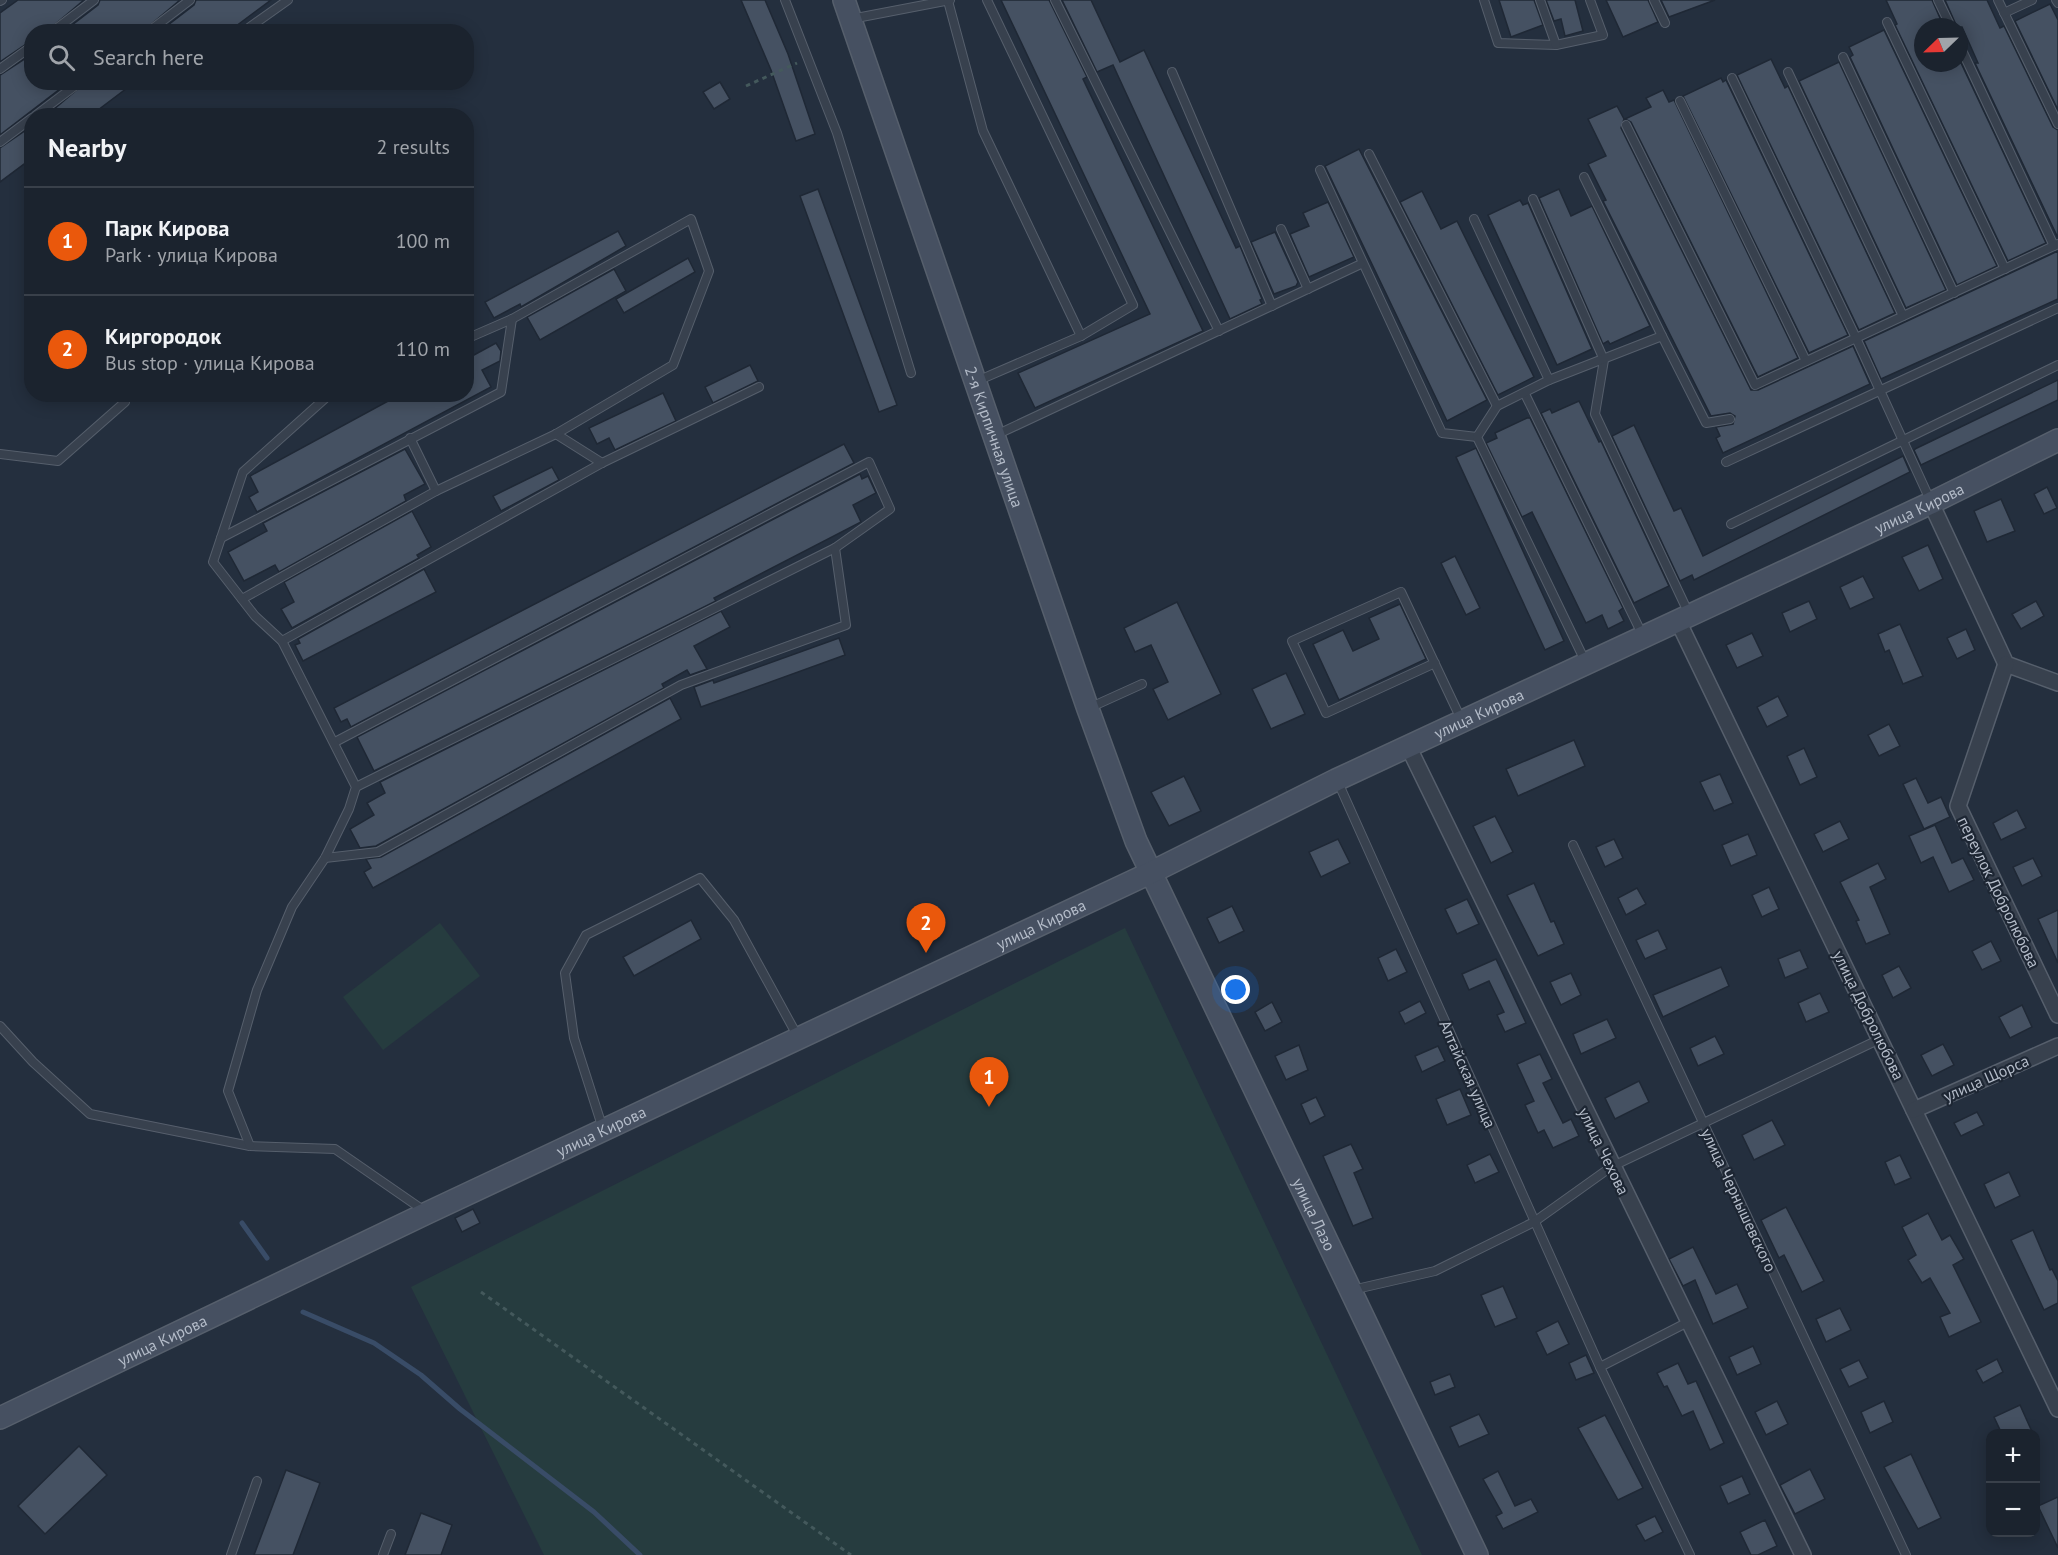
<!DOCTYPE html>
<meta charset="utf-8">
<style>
:root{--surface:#1b232e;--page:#242b36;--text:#f1f3f6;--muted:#a0a4aa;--line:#39404a;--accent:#ea580c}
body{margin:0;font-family:"PT Sans",sans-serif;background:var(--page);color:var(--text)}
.controls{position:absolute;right:18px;bottom:18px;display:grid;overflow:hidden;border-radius:12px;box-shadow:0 3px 15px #0003}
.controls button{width:54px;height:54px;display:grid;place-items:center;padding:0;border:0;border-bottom:2px solid var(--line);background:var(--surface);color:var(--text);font:30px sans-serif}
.compass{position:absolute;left:1914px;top:18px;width:54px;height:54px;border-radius:50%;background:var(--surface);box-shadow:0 3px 15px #0003;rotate:247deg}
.you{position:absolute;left:1236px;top:990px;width:21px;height:21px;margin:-15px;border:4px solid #fff;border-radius:50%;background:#1a73e8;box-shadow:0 0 0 9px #1a73e833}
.badge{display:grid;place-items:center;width:39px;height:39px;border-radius:50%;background:var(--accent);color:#fff;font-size:20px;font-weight:700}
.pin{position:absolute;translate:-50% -50px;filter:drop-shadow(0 2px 3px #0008)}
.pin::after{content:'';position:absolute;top:32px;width:21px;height:18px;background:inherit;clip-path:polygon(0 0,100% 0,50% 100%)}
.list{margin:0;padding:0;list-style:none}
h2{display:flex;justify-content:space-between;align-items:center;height:78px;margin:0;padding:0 24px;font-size:26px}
h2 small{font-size:20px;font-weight:400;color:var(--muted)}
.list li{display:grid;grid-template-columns:39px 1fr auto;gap:18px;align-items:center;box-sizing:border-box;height:108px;padding:0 24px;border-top:2px solid var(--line)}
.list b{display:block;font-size:22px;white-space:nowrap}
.list p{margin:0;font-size:20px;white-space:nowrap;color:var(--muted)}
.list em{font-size:20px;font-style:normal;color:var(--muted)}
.icon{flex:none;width:33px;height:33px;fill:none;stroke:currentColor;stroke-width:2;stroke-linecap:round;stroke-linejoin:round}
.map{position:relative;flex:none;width:2058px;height:1555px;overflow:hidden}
.search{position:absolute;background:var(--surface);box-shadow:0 3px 15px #0003;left:24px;top:24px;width:450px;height:66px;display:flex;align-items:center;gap:15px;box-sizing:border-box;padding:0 21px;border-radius:24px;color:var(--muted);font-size:22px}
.panel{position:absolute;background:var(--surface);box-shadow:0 3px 15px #0003;left:24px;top:108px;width:450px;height:294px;border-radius:24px}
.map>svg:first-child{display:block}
</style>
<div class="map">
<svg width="2058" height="1555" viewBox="0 0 2058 1555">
<rect width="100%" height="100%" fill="#242f3e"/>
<g fill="#263c3f">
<polygon points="440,923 480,976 383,1050 343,997"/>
<polygon points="1125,928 1422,1555 544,1555 411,1287"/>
</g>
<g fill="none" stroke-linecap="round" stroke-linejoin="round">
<g stroke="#394c67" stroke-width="5">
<polyline points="242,1223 267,1258"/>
<polyline points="303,1312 374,1343 421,1375 460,1409 594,1512 640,1555"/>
</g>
</g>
<g fill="#455162" stroke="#1f2835" stroke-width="1.5">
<polygon points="18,0 84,0 46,32 32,32 32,40 0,62 0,13"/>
<polygon points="100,0 180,0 142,32 63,32 98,5"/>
<polygon points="196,0 271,0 228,32 159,32 194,5"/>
<polygon points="741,0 765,0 788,54 815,134 796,141 771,70"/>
<polygon points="1001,0 1049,0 1087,77 1083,79 1203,331 1035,408 1018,373 1150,314"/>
<polygon points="1062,0 1091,0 1120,62 1144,50 1236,248 1240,246 1262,299 1260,300 1262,304 1230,319 1113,65 1097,72"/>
<polygon points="1499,0 1534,0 1543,25 1511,37"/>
<polygon points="1546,0 1575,0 1583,31 1565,36 1561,19 1554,21"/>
<polygon points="1606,0 1648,0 1658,22 1623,37"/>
<polygon points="1661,0 1715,0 1669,17"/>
<polygon points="1886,0 1932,0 1944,27 1923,27 1923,63 1961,63 2046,243 2008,261 1895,25 1897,24"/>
<polygon points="1945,0 1987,0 2000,28 2004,26 2053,127 2058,130 2058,238 1975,63 1978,63 1962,27 1957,27"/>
<polygon points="2050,4 2058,20 2058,110 2015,21"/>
<polygon points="1884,30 1997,266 1957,285 1850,57 1853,55 1849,47"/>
<polygon points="32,54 32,82 69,82 0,135 0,75"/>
<polygon points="1771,59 1785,88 1788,86 1895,313 1859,330 1737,75"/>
<polygon points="1839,62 1946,290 1906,308 1799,81"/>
<polygon points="1721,78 1723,82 1726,80 1848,335 1809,353 1683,96"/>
<polygon points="86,82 135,82 90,116 46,116"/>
<polygon points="720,82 730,99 714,109 703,92"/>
<polygon points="1663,90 1669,102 1674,100 1798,358 1758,377 1631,122 1625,119 1651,107 1646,98"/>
<polygon points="1617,106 1624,119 1621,128 1751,390 1758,390 1853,346 1870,384 1723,453 1716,438 1720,436 1716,427 1733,424 1735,416 1730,413 1711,416 1603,201 1606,200 1588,164 1606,156 1588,119"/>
<polygon points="32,126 32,158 0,182 0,148"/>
<polygon points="1359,149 1487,400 1447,421 1325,166"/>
<polygon points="818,189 897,405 879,412 800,196"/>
<polygon points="1559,189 1571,216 1592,206 1650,326 1610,344 1608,341 1603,344 1539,198"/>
<polygon points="1422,191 1441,229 1457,221 1534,377 1498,395 1400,202"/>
<polygon points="1520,200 1523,205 1528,203 1592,349 1557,365 1488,215"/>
<polygon points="1328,202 1354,257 1309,277 1290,234 1309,226 1303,213"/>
<polygon points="618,231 626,246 521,307 520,304 494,318 485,302"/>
<polygon points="1275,232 1298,282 1296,286 1274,294 1251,242"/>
<polygon points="2058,251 2058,299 1881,379 1864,341"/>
<polygon points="688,258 695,272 624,313 616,299"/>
<polygon points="614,269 626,291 540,340 527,317"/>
<polygon points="496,343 501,351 500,361 482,370 491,387 257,512 249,497 258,492 250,476 401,394 466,394 466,345 474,355"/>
<polygon points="750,365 758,381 713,403 705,387"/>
<polygon points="2058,380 2058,400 1921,465 1914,450 1917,448"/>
<polygon points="663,393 676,421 615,450 609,438 597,444 589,428"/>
<polygon points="1579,401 1599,442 1601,441 1669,586 1634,603 1541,413 1550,409 1552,413"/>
<polygon points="1527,418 1530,418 1623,608 1619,611 1624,621 1608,629 1602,615 1586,623 1532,512 1522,517 1486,443 1497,438 1495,433"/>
<polygon points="1634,425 1674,511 1681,508 1703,556 1903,456 1910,472 1694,580 1692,575 1680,581 1612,436"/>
<polygon points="844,444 854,463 351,727 347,719 341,722 334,708"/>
<polygon points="1476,448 1564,641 1545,650 1456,457"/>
<polygon points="405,449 425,484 404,495 406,501 279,572 275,565 244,581 228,552 267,531 263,523"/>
<polygon points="552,467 559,480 501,511 493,496"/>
<polygon points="860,474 862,479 868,476 876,493 853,505 861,522 714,598 716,601 374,771 357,737"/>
<polygon points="2047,487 2057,508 2044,514 2034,494"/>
<polygon points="2001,499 2015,531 1987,542 1974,511"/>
<polygon points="412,511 431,547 417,555 419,558 292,628 281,609 294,602 284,582"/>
<polygon points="1928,545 1943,579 1919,591 1902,557"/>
<polygon points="1455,556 1480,608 1466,615 1441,563"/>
<polygon points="424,569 436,592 303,661 295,645 300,643 298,639"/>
<polygon points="1863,576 1874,598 1850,609 1840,587"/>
<polygon points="1809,601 1817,619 1790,632 1782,613"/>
<polygon points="2036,601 2044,616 2021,629 2012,614"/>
<polygon points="1177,602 1221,694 1168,720 1153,689 1168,682 1151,645 1135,652 1124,628"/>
<polygon points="1400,604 1426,659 1339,700 1313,644 1343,630 1353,651 1379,639 1369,618"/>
<polygon points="721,611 730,627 694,646 707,669 690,675 687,670 662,684 664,688 376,846 360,848 350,829 374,815 367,803 385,793 380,782"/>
<polygon points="1900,624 1923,676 1903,684 1889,650 1885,652 1878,634"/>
<polygon points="1966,629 1975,650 1957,659 1947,638"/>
<polygon points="1752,633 1763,656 1737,668 1726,645"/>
<polygon points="839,638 845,655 701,707 694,687 713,680 714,683"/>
<polygon points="1286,673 1305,714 1271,729 1252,689"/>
<polygon points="1778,696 1788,716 1767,727 1757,707"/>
<polygon points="670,698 681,719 373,888 364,872 371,868 366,859 381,857"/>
<polygon points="1889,724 1900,746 1879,756 1868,735"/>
<polygon points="1574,740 1585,766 1518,796 1506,769"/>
<polygon points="1804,748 1817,777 1800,785 1787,756"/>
<polygon points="1720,774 1733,803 1714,811 1700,782"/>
<polygon points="1184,776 1201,811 1169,826 1151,792"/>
<polygon points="1916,778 1928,803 1941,797 1950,817 1924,829 1903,784"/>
<polygon points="2017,810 2026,828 2001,840 1993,823"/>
<polygon points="1495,816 1513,852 1491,863 1473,826"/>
<polygon points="1840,821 1849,839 1823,852 1814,834"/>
<polygon points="1935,825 1952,863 1963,858 1974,880 1949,892 1933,857 1921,863 1909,836"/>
<polygon points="1748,834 1757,855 1731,866 1722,845"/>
<polygon points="1338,839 1350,863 1321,877 1309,852"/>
<polygon points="1614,839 1623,858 1605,867 1596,847"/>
<polygon points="2033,858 2042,876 2022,886 2013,867"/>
<polygon points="1878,863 1886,879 1870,887 1890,934 1866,944 1856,921 1859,920 1840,882"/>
<polygon points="1534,883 1551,922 1554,921 1564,944 1538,956 1507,895"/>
<polygon points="1769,887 1779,909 1762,917 1752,895"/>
<polygon points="1637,888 1646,904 1626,915 1618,898"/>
<polygon points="1467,899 1479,924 1457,934 1445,909"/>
<polygon points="1232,906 1244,931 1219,943 1207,918"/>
<polygon points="2058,910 2058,963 2038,919"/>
<polygon points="691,920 701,939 634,976 623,957"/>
<polygon points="1658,930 1667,949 1645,959 1636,940"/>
<polygon points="1991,941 2001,961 1982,970 1972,951"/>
<polygon points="1396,949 1407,972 1388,981 1378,958"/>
<polygon points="1800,950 1808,968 1785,978 1778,959"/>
<polygon points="1496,959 1526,1023 1505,1032 1497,1015 1504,1012 1489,981 1469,990 1462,974"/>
<polygon points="1899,966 1911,988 1893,998 1882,975"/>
<polygon points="1721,967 1729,986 1663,1017 1653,995"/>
<polygon points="1571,973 1581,995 1561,1005 1550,982"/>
<polygon points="1820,993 1829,1012 1806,1022 1798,1003"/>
<polygon points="1420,1001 1426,1013 1405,1024 1399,1012"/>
<polygon points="1272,1002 1282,1022 1265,1031 1255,1012"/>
<polygon points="2022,1005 2032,1027 2010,1038 1999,1017"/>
<polygon points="1607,1019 1616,1038 1581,1054 1573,1034"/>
<polygon points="1715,1036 1724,1054 1698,1066 1690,1048"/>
<polygon points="1943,1044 1954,1065 1932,1076 1921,1055"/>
<polygon points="1299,1045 1308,1070 1286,1080 1275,1056"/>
<polygon points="1438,1046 1445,1061 1422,1072 1415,1056"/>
<polygon points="1540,1054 1552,1079 1543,1083 1563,1123 1571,1119 1579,1136 1553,1148 1544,1130 1538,1133 1525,1105 1534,1101 1517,1064"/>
<polygon points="1639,1081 1649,1102 1615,1119 1605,1098"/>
<polygon points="1460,1089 1471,1115 1447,1125 1436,1099"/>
<polygon points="1316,1097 1325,1116 1310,1124 1301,1104"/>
<polygon points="1977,1112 1984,1125 1961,1136 1954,1123"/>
<polygon points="1772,1120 1785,1145 1754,1160 1742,1135"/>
<polygon points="1351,1144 1363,1169 1354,1173 1373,1218 1353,1226 1323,1156"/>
<polygon points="1490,1154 1499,1172 1475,1183 1467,1165"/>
<polygon points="1900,1155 1911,1178 1895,1185 1885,1162"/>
<polygon points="2009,1172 2020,1196 1995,1208 1984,1184"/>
<polygon points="1786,1207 1824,1281 1802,1292 1784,1255 1779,1258 1761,1220"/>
<polygon points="473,1209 480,1223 462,1232 455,1218"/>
<polygon points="1928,1213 1942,1240 1950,1235 1964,1259 1953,1265 1981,1322 1949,1337 1940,1317 1950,1313 1930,1278 1922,1283 1908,1260 1916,1255 1902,1227"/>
<polygon points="2033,1230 2050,1270 2052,1269 2058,1281 2058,1303 2044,1310 2011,1240"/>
<polygon points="1693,1247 1716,1294 1737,1284 1748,1308 1713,1324 1695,1280 1683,1286 1669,1259"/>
<polygon points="1503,1286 1517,1318 1495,1327 1481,1295"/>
<polygon points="1840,1308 1851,1330 1826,1342 1816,1319"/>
<polygon points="1558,1321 1569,1344 1547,1355 1536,1332"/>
<polygon points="1753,1346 1761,1364 1737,1375 1729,1357"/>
<polygon points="1586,1355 1594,1373 1576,1380 1569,1363"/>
<polygon points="1997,1359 2003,1372 1983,1383 1976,1370"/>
<polygon points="1859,1360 1868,1378 1849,1387 1840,1369"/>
<polygon points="1678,1363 1688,1384 1696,1381 1724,1443 1710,1450 1693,1411 1682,1416 1667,1386 1664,1387 1657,1373"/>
<polygon points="1450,1374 1455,1387 1435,1395 1430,1382"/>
<polygon points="1777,1401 1788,1424 1766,1435 1755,1412"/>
<polygon points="1884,1401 1893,1422 1870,1433 1861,1412"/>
<polygon points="2020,1405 2033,1434 2002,1434 1994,1417"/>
<polygon points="1479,1414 1489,1434 1459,1447 1450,1427"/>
<polygon points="1605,1415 1643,1488 1618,1500 1578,1428"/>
<polygon points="79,1446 107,1475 45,1534 18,1506"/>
<polygon points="1911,1454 1941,1518 1918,1529 1884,1467"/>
<polygon points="1810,1469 1825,1499 1795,1514 1780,1485"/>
<polygon points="286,1470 320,1483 293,1555 254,1555"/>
<polygon points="1498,1471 1515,1506 1531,1499 1538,1512 1503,1529 1496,1516 1502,1513 1483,1479"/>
<polygon points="1742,1476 1750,1494 1728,1504 1720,1486"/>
<polygon points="2058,1497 2058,1548 2038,1506"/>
<polygon points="421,1513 452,1525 441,1555 405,1555"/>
<polygon points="1655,1516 1663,1532 1645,1541 1636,1525"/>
<polygon points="1765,1520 1777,1546 1758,1555 1751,1555 1740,1532"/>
</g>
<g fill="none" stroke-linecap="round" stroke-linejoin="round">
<g stroke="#565f6c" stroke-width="10">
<g id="lane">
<polyline points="785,0 837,133 911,373"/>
<polyline points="1055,0 1219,331"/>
<polyline points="1484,0 1498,43 1556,45 1603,35 1590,0"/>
<polyline points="1540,0 1556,45"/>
<polyline points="1654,0 1665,23"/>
<polyline points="1938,0 1951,27"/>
<polyline points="1998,0 2058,124"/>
<polyline points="2056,0 2058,3"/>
<polyline points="0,1 2,0"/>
<polyline points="948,1 983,131 1081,336"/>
<polyline points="2004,13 2032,0"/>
<polyline points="851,19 950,0"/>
<polyline points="1887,22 2005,269"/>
<polyline points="52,32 94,0"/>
<polyline points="148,32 190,0"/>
<polyline points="243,32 288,0"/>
<polyline points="1959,44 2054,246"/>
<polyline points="1843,57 1954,293"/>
<polyline points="0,69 32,46"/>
<polyline points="1172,72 1272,306"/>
<polyline points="1788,72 1903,316"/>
<polyline points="1732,78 1856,338 1931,502"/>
<polyline points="1680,101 1806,361"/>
<polyline points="35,116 80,82"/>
<polyline points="1626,125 1755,385 2058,244"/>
<polyline points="0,142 32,118"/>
<polyline points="1369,154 1497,406"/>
<polyline points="1320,170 1442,433 1477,437"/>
<polyline points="1584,177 1662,336"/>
<polyline points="1533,199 1604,360 1595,414 1689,614"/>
<polyline points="1474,219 1549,380"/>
<polyline points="1281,229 1308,289"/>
<polyline points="977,381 1081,336 1133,305 987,0"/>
<polyline points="1525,394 1643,636"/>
<polyline points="556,434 602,463"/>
<polyline points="996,435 1361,264"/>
<polyline points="410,438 436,491 556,434 673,365 709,271 691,219 512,319 466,339"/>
<polyline points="0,454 58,461 125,402"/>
<polyline points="1726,462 2058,308"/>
<polyline points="1731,524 2058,365"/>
<polyline points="221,538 501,392 512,319"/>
<polyline points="242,599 436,491"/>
<polyline points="282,641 602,463 759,387"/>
<polyline points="1435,663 1326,713 1292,641 1401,592 1461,719"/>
<polyline points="1586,663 1477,437 1497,406 1549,380 1662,336 1706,423 1730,419"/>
<polyline points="1089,708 1142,684"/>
<polyline points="335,742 869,462 890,509 835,548 356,787"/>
<polyline points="1337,780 1600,1367"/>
<polyline points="1573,845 1906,1555"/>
<polyline points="325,858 378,852 681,685 846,625 835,548"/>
<polyline points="0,1026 33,1062 90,1114 250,1146 335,1149 426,1212"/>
<polyline points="603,1129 574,1038 565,973 586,935 700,878 734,920 798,1037"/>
<polyline points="250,1146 228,1091 257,990 292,907 325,858 349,809 356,787 282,641 255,616 213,562 243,472 330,394"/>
<polyline points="1352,1290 1435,1271 1534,1222 1611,1167 1880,1039"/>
<polyline points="1688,1322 1600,1367 1690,1555"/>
<polyline points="231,1555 257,1481"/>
<polyline points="383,1555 391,1534"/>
</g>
</g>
<g stroke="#565f6c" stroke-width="18">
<g id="street">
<polyline points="1931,503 2006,664 2058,683"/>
<polyline points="1678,621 2058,1409"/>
<polyline points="2006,664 1958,806 2058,1015"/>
<polyline points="1408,746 1803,1555"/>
<polyline points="1914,1110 2058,1046"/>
</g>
</g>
<g stroke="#565f6c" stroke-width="24">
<g id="secondary">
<path id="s1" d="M 844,0 L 1088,709 L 1136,841 L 1477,1555"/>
<path id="s2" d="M 0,1418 L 427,1213 L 1150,873 L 1336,780 L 1931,503 L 2058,440"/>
</g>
</g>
<g stroke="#44595c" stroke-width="3" stroke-dasharray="4.5 4.5" stroke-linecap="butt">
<polyline points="746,86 797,63"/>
<polyline points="481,1292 851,1555"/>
</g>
<use href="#lane" stroke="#38414e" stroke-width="8"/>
<use href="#street" stroke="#38414e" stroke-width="15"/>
<use href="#secondary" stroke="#465061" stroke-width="21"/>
</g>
<g text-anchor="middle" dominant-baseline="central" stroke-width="4.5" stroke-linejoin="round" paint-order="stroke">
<g font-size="16" fill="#b4bcc9" stroke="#1d2633">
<text stroke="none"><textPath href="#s1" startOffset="462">2-я Кирпичная улица</textPath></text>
<text stroke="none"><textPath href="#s2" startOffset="2124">улица Кирова</textPath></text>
<text stroke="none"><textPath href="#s2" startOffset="1638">улица Кирова</textPath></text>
<text transform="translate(1999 892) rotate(64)">переулок Добролюбова</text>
<text stroke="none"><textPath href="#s2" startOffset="1152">улица Кирова</textPath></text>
<text transform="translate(1869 1015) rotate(64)">улица Добролюбова</text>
<text transform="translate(1468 1074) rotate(66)">Алтайская улица</text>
<text transform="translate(1986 1078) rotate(-24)">улица Щорса</text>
<text stroke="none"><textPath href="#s2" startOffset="666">улица Кирова</textPath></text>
<text transform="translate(1604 1151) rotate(64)">улица Чехова</text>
<text transform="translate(1739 1200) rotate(65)">улица Чернышевского</text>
<text stroke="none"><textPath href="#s1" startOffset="1304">улица Лазо</textPath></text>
<text stroke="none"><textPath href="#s2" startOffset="180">улица Кирова</textPath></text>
</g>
</g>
</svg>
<div class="controls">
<button>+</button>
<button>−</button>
</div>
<svg class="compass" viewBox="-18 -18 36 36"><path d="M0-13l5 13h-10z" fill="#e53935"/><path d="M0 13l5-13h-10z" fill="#a0a4aa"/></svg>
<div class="you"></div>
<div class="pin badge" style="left:989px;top:1107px">1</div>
<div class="pin badge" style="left:926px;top:953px">2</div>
<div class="search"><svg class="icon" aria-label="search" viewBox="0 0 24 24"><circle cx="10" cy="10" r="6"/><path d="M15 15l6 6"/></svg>Search here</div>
<section class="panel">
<h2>Nearby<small>2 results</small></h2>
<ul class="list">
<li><span class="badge">1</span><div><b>Парк Кирова</b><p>Park · улица Кирова</p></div><em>100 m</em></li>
<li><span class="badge">2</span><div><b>Киргородок</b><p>Bus stop · улица Кирова</p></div><em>110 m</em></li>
</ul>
</section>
</div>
